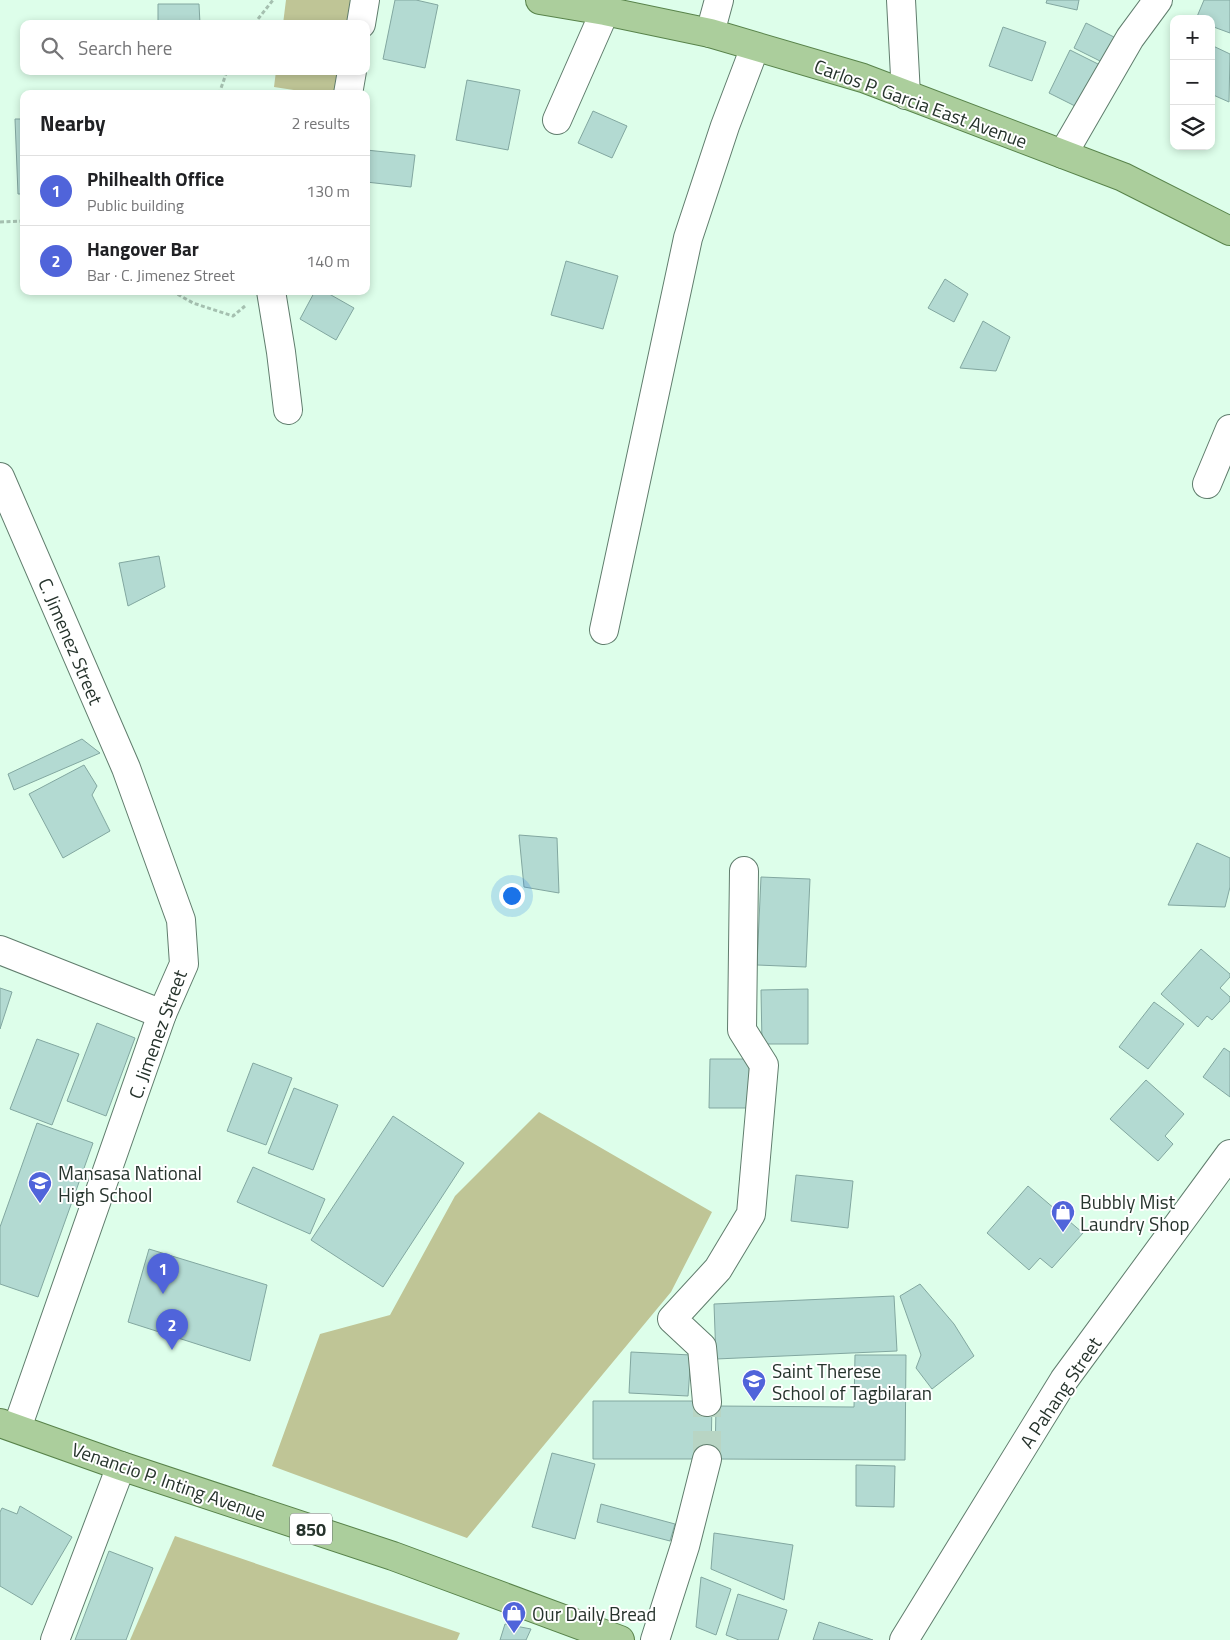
<!DOCTYPE html>
<meta charset="utf-8">
<style>
:root{--surface:#fff;--page:#f2f2f2;--text:#202124;--muted:#757577;--line:#e0e0e0;--accent:#5064da}
body{margin:0;font-family:"Titillium Web",sans-serif;background:var(--page);color:var(--text)}
.controls{position:absolute;right:15px;top:15px;display:grid;overflow:hidden;border-radius:10px;box-shadow:0 2px 8px #0003}
.controls button{width:45px;height:45px;display:grid;place-items:center;padding:0;border:0;border-bottom:1px solid var(--line);background:var(--surface);color:var(--text);font:25px sans-serif}
.you{position:absolute;left:511px;top:895px;width:18px;height:18px;margin:-12px;border:4px solid #fff;border-radius:50%;background:#1a73e8;box-shadow:0 0 0 8px #1a73e833}
.badge{display:grid;place-items:center;width:32px;height:32px;border-radius:50%;background:var(--accent);color:#fff;font-size:16px;font-weight:700}
.pin{position:absolute;translate:-50% -41px;filter:drop-shadow(0 1px 2px #0008)}
.pin::after{content:'';position:absolute;top:26px;width:18px;height:15px;background:inherit;clip-path:polygon(0 0,100% 0,50% 100%)}
.list{margin:0;padding:0;list-style:none}
h2{display:flex;justify-content:space-between;align-items:center;height:65px;margin:0;padding:0 20px;font-size:21px}
h2 small{font-size:16px;font-weight:400;color:var(--muted)}
.list li{display:grid;grid-template-columns:32px 1fr auto;gap:15px;align-items:center;box-sizing:border-box;height:70px;padding:0 20px;border-top:1px solid var(--line)}
.list b{display:block;font-size:19px;white-space:nowrap}
.list p{margin:0;font-size:16px;white-space:nowrap;color:var(--muted)}
.list em{font-size:16px;font-style:normal;color:var(--muted)}
.icon{flex:none;width:28px;height:28px;fill:none;stroke:currentColor;stroke-width:2;stroke-linecap:round;stroke-linejoin:round}
.map{position:relative;flex:none;width:1230px;height:1640px;overflow:hidden}
.search{position:absolute;background:var(--surface);box-shadow:0 2px 8px #0003;left:20px;top:20px;width:350px;height:55px;display:flex;align-items:center;gap:12px;box-sizing:border-box;padding:0 18px;border-radius:10px;color:var(--muted);font-size:19px}
.panel{position:absolute;background:var(--surface);box-shadow:0 2px 8px #0003;left:20px;top:90px;width:350px;height:205px;border-radius:10px}
.map>svg:first-child{display:block}
</style>
<div class="map">
<svg width="1230" height="1640" viewBox="0 0 1230 1640">
<rect width="100%" height="100%" fill="#ddfeea"/>
<g fill="#bfc596">
<polygon points="286,0 351,0 348,24 283,24"/>
<polygon points="276,71 341,71 338,94 320,94 274,87"/>
<polygon points="539,1112 712,1212 671,1292 467,1538 272,1466 320,1334 390,1315 455,1196"/>
<polygon points="175,1536 460,1633 457,1640 130,1640"/>
</g>
<g fill="#b3dad2" stroke="#82a7a0">
<polygon points="395,0 416,0 438,5 425,68 383,59"/>
<polygon points="1047,0 1079,0 1077,10 1046,3"/>
<polygon points="1204,0 1230,0 1230,33 1211,26 1211,19 1196,19"/>
<polygon points="158,4 199,4 200,24 158,24"/>
<polygon points="1086,23 1116,38 1104,63 1074,48"/>
<polygon points="1003,27 1046,42 1032,81 989,66"/>
<polygon points="1211,45 1230,54 1229,102 1211,94"/>
<polygon points="1070,50 1102,66 1081,109 1049,93"/>
<polygon points="467,80 520,90 508,150 456,140"/>
<polygon points="593,111 627,126 612,158 578,143"/>
<polygon points="15,119 24,119 24,194 18,194"/>
<polygon points="366,150 415,155 411,187 366,182"/>
<polygon points="566,261 618,276 603,329 551,315"/>
<polygon points="945,279 968,294 954,322 928,308"/>
<polygon points="315,291 324,291 354,308 336,340 300,319"/>
<polygon points="983,321 1010,337 996,371 960,368"/>
<polygon points="159,556 165,587 128,606 119,563"/>
<polygon points="82,739 100,753 14,790 8,774"/>
<polygon points="84,765 97,786 92,795 110,831 63,858 29,794"/>
<polygon points="519,835 557,838 559,893 524,887"/>
<polygon points="1197,843 1230,858 1230,887 1225,907 1168,905"/>
<polygon points="761,877 810,879 806,967 757,965"/>
<polygon points="1201,949 1230,974 1230,977 1220,988 1230,997 1230,1001 1212,1020 1207,1016 1198,1027 1161,994"/>
<polygon points="0,988 12,992 0,1029"/>
<polygon points="808,989 808,1044 762,1044 761,990"/>
<polygon points="1154,1002 1184,1024 1148,1069 1119,1047"/>
<polygon points="97,1023 135,1038 106,1116 67,1101"/>
<polygon points="37,1039 79,1054 52,1125 10,1109"/>
<polygon points="1224,1048 1230,1052 1230,1097 1203,1077"/>
<polygon points="710,1059 749,1059 750,1108 709,1108"/>
<polygon points="253,1063 292,1078 266,1145 227,1131"/>
<polygon points="1146,1080 1184,1114 1165,1136 1173,1144 1158,1161 1110,1119"/>
<polygon points="294,1088 338,1105 313,1170 268,1153"/>
<polygon points="393,1116 464,1163 383,1287 311,1240"/>
<polygon points="37,1123 93,1143 38,1297 0,1284 0,1227"/>
<polygon points="253,1167 325,1199 310,1234 237,1202"/>
<polygon points="796,1175 853,1181 848,1228 791,1221"/>
<polygon points="1028,1186 1083,1233 1052,1268 1040,1258 1029,1270 987,1233"/>
<polygon points="149,1249 267,1285 250,1361 128,1322"/>
<polygon points="920,1284 954,1324 974,1356 932,1389 916,1368 921,1355 900,1296"/>
<polygon points="894,1296 897,1351 716,1359 714,1304"/>
<polygon points="631,1352 691,1355 688,1396 629,1393"/>
<polygon points="855,1355 906,1355 905,1460 715,1459 716,1406 854,1407"/>
<polygon points="593,1401 712,1401 711,1459 593,1459"/>
<polygon points="552,1453 595,1464 575,1539 532,1527"/>
<polygon points="856,1465 895,1466 894,1507 856,1506"/>
<polygon points="601,1504 675,1524 670,1541 597,1522"/>
<polygon points="20,1506 72,1537 32,1605 0,1586 0,1512 2,1508 17,1514"/>
<polygon points="714,1533 793,1545 784,1600 711,1569"/>
<polygon points="109,1551 153,1568 126,1640 75,1640"/>
<polygon points="701,1577 731,1589 716,1635 696,1627"/>
<polygon points="738,1594 787,1610 778,1640 739,1640 726,1635"/>
<polygon points="819,1622 873,1640 813,1640"/>
<polygon points="505,1624 531,1629 526,1640 500,1640"/>
</g>
<g fill="none" stroke-linecap="round" stroke-linejoin="round">
<polyline stroke="#b8d5c4" stroke-width="28" stroke-dasharray="28 14" stroke-linecap="butt" points="707,1459 707,1402"/>
<g stroke="#607d6d" stroke-width="30">
<g id="minor">
<polyline points="901,0 906,95"/>
<polyline points="361,24 365,0"/>
<polyline points="710,33 719,0"/>
<polyline points="348,94 352,71"/>
<polyline points="557,120 605,11"/>
<polyline points="1063,154 1130,38 1158,0"/>
<polyline points="271,291 281,352 288,410"/>
<polyline points="0,477 126,768 181,920 184,964 162,1014 17,1428"/>
<polyline points="1207,484 1230,429"/>
<polyline points="604,630 688,238 725,126 755,47"/>
<polyline points="0,950 162,1014"/>
<polyline points="707,1402 702,1347 672,1319 718,1269 751,1214 764,1065 742,1030 744,871"/>
<polyline points="55,1640 121,1466"/>
<polyline points="655,1640 685,1546 707,1459"/>
<polyline points="904,1640 1064,1380 1230,1154"/>
</g>
</g>
<g stroke="#58834a" stroke-width="30">
<g id="major">
<polyline points="540,0 605,11 710,33 863,78 1123,177 1230,231"/>
<polyline points="0,1423 121,1466 393,1556 620,1640"/>
</g>
</g>
<g stroke="#a5c0b0" stroke-width="3" stroke-dasharray="4 2.5" stroke-linecap="butt">
<polyline points="254,24 273,0"/>
<polyline points="219,94 227,71"/>
<polyline points="0,222 24,221"/>
<polyline points="172,291 193,303 233,316 245,306"/>
</g>
<use href="#minor" stroke="#fff" stroke-width="28"/>
<use href="#major" stroke="#abce9c" stroke-width="28"/>
</g>
<defs>
<g id="school-pin" transform="scale(1.25)"><path d="M0 17L-7.5 6A9.5 9.5 0 1 1 7.5 6Z" fill="#5064da" stroke="#fff"/><path d="M0-5L7-2L0 1L-7-2ZM-4 1L0 2.5L4 1V4Q0 6-4 4Z" fill="#fff"/></g>
<g id="shop-pin" transform="scale(1.25)"><path d="M0 17L-7.5 6A9.5 9.5 0 1 1 7.5 6Z" fill="#5064da" stroke="#fff"/><path d="M-5-2.5h2.3a2.7 3.5 0 0 1 5.4 0H5L5.5 6h-11ZM-1.5-2.5h3a1.5 2.3 0 0 0-3 0Z" fill="#fff"/></g>
</defs>
<g fill-rule="evenodd">
<use href="#school-pin" x="40" y="1183"/>
<use href="#shop-pin" x="1063" y="1212"/>
<use href="#school-pin" x="754" y="1381"/>
<use href="#shop-pin" x="514" y="1613"/>
</g>
<g text-anchor="middle" dominant-baseline="central" stroke-width="4" stroke-linejoin="round" paint-order="stroke">
<rect fill="#fff" stroke="#67706b" stroke-width="1" x="290" y="1513.5" width="42" height="31" rx="4"/>
<g font-size="18" font-weight="bold" fill="#26332c">
<text x="311" y="1529">850</text>
</g>
<g font-size="19" fill="#26332c" stroke="#fff">
<text transform="translate(921 103) rotate(20)">Carlos P. Garcia East Avenue</text>
<text transform="translate(71 641) rotate(67)">C. Jimenez Street</text>
<text transform="translate(157 1034) rotate(-70)">C. Jimenez Street</text>
<text transform="translate(1060 1392) rotate(-56)">A Pahang Street</text>
<text transform="translate(169 1481) rotate(19)">Venancio P. Inting Avenue</text>
</g>
<g font-size="19" fill="#26332c" stroke="#fff" text-anchor="start">
<text x="58" y="1172">Mansasa National<tspan x="58" dy="22">High School</tspan></text>
<text x="1080" y="1201">Bubbly Mist<tspan x="1080" dy="22">Laundry Shop</tspan></text>
<text x="772" y="1370">Saint Therese<tspan x="772" dy="22">School of Tagbilaran</tspan></text>
<text x="532" y="1613">Our Daily Bread</text>
</g>
</g>
</svg>
<div class="controls">
<button>+</button>
<button>−</button>
<button><svg class="icon" aria-label="layers" viewBox="0 0 24 24"><path d="M12 4l9 5-9 5-9-5zM3 14l9 5 9-5"/></svg></button>
</div>
<div class="you"></div>
<div class="pin badge" style="left:163px;top:1294px">1</div>
<div class="pin badge" style="left:172px;top:1350px">2</div>
<div class="search"><svg class="icon" aria-label="search" viewBox="0 0 24 24"><circle cx="10" cy="10" r="6"/><path d="M15 15l6 6"/></svg>Search here</div>
<section class="panel">
<h2>Nearby<small>2 results</small></h2>
<ul class="list">
<li><span class="badge">1</span><div><b>Philhealth Office</b><p>Public building</p></div><em>130 m</em></li>
<li><span class="badge">2</span><div><b>Hangover Bar</b><p>Bar · C. Jimenez Street</p></div><em>140 m</em></li>
</ul>
</section>
</div>
